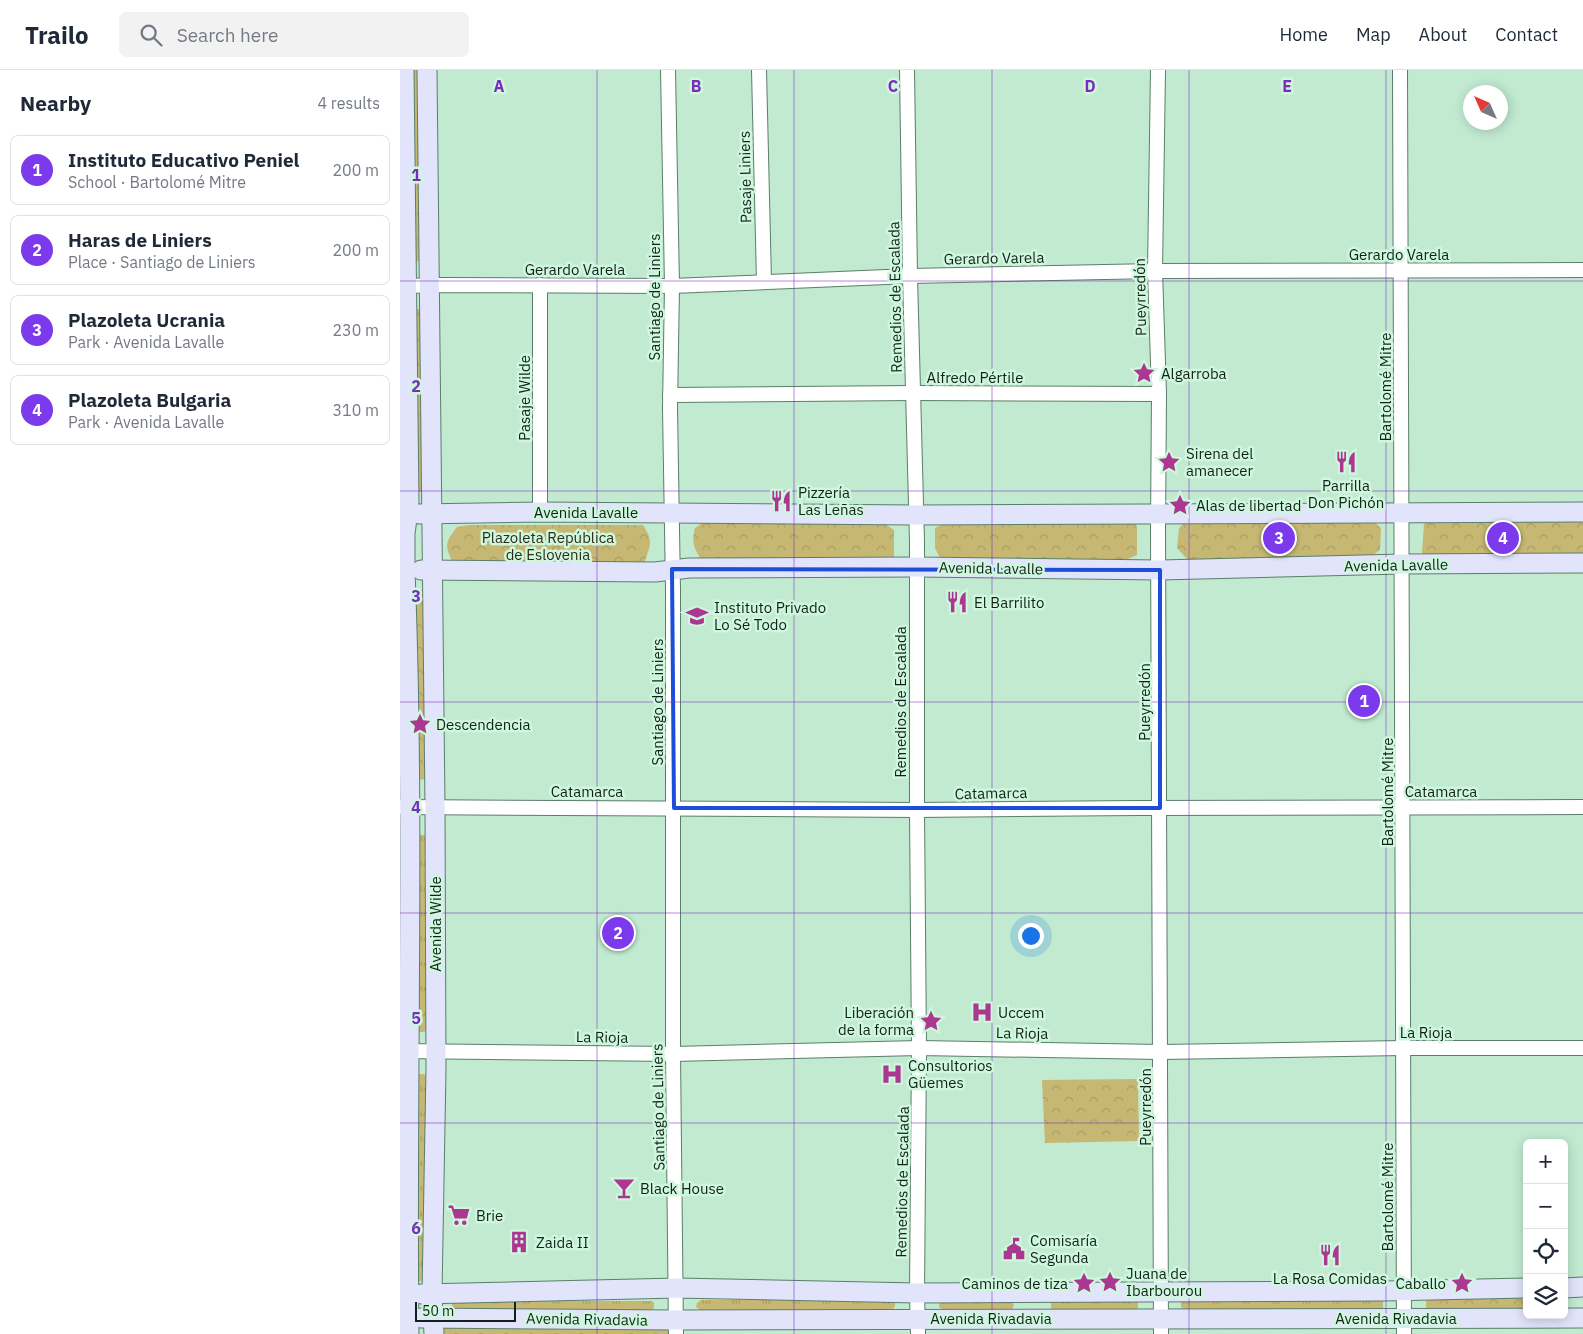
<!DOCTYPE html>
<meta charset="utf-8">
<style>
:root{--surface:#fff;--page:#f2f2f3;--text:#1f2937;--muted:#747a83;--line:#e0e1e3;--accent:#7c3aed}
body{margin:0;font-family:"IBM Plex Sans",sans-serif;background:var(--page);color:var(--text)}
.controls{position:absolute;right:15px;bottom:15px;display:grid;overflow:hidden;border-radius:8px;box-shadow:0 2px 12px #0003}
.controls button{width:45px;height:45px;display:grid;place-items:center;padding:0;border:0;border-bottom:1px solid var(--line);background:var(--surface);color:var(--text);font:25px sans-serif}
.compass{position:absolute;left:1063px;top:15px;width:45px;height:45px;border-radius:50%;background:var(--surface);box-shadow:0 2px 12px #0003;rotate:315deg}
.scale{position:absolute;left:15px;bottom:12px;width:101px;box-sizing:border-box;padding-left:5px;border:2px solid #122119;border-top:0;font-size:14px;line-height:18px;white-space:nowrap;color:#122119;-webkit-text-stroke:4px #cef7de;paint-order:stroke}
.you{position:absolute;left:630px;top:865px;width:18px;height:18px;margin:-12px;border:4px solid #fff;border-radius:50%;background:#1a73e8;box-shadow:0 0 0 8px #1a73e833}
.badge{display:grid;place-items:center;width:32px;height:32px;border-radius:50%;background:var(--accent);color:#fff;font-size:16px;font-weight:700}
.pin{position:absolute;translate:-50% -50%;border:2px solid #fff;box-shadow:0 1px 5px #0006}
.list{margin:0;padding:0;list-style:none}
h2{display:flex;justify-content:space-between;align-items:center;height:65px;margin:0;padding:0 20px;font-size:21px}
h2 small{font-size:16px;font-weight:400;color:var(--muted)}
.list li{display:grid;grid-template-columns:32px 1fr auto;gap:15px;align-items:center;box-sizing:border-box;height:70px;margin:0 10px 10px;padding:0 10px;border:1px solid var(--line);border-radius:8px}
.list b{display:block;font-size:19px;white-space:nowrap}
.list p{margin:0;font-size:16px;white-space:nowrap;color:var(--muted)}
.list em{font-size:16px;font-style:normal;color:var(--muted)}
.icon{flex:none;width:28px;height:28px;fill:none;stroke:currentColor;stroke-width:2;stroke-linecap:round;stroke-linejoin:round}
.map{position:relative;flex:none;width:1183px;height:1264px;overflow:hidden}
header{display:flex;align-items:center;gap:30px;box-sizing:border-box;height:70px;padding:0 25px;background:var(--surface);border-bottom:1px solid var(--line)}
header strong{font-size:24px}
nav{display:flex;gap:28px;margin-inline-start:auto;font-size:18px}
.search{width:350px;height:45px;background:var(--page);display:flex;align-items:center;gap:12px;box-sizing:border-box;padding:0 18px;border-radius:8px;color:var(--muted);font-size:19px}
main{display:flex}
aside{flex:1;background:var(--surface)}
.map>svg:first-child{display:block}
</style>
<header>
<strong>Trailo</strong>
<div class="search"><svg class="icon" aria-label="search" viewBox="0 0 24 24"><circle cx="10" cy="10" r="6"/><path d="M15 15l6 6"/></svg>Search here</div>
<nav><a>Home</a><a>Map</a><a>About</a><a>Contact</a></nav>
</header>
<main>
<aside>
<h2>Nearby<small>4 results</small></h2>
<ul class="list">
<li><span class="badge">1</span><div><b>Instituto Educativo Peniel</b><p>School · Bartolomé Mitre</p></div><em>200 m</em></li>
<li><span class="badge">2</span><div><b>Haras de Liniers</b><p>Place · Santiago de Liniers</p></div><em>200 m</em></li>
<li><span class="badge">3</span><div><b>Plazoleta Ucrania</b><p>Park · Avenida Lavalle</p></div><em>230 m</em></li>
<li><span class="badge">4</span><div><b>Plazoleta Bulgaria</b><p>Park · Avenida Lavalle</p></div><em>310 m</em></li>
</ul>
</aside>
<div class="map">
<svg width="1183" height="1264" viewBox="0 0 1183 1264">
<defs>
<pattern id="grass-tufts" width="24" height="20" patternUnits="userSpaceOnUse" patternTransform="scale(1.25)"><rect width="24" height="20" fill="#c6b873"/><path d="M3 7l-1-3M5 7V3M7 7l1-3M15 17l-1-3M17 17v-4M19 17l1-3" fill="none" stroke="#a99e63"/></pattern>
<pattern id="park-crowns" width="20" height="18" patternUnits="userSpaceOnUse" patternTransform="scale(1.25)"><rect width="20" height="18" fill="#c6b873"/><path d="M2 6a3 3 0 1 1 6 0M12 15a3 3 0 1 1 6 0" fill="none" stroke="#a99e63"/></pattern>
</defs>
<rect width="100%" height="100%" fill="#c1ead1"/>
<g fill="url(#grass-tufts)">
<polygon points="12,0 18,0 19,191 14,192"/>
<polygon points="14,239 20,239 22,422 16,422"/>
<polygon points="20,765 26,765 27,960 24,962 19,962 16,960 17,768"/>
<polygon points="18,1004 23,1004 26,1005 26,1208 22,1211 14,1212 16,1006"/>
<polygon points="979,1228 983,1231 983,1239 979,1240 785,1240 781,1237 781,1231"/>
<polygon points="651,1229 738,1231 738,1238 736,1240 651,1239"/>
<polygon points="301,1230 492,1230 495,1231 495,1236 493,1239 300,1240 296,1237 297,1233"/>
<polygon points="542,1230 612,1230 614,1236 612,1239 542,1239 539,1237 539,1233"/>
<polygon points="55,1231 252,1231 254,1233 254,1238 252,1240 55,1241 52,1238 52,1234"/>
</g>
<g fill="url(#park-crowns)">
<polygon points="1035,447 1183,448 1183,490 1033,490 1022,483 1024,453"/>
<polygon points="971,449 981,458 980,480 969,488 788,490 777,478 779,458 787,450"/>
<polygon points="734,450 737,457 737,485 723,491 540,488 535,478 535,458 549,451"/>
<path d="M 305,451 L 485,454 L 494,460 L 494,488 L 303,492 C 294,479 291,473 295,458 Z"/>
<path d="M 69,455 L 243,455 C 253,471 251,473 245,491 L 234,497 L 52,491 C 44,475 46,471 57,457 Z"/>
<polygon points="15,520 27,520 26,709 17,710"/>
<polygon points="738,1009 739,1071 645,1073 642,1010"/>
<polygon points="1127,1227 1127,1239 1029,1239 1026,1237 1026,1229"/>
<polygon points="263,1254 269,1260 269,1264 41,1264 41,1261 49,1255"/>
</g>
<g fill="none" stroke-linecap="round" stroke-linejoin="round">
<g stroke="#5a7f69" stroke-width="16">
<g id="street">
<polyline points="268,0 272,216 270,338 273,519 273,984 276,1264"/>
<polyline points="359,0 364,212"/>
<polyline points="507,0 510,206 517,472 517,740 519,978 517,1223 518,1264"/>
<polyline points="758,0 755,201 759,324 758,459 761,1264"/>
<polyline points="1000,0 1004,1264"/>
<polyline points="140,215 140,442"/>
<polyline points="6,216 42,215 272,216 510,206 755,201 1183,200"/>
<polyline points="270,325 514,323 759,324"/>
<polyline points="0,737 517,740 738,738 1183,737"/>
<polyline points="1,981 273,984 519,978 761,982 1003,978 1183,978"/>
</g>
</g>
<g stroke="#5a7f69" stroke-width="21">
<g id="secondary">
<path d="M 4,0 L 9,432 L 5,464 L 5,500 C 15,754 6,1009 9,1264"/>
<polyline points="27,0 35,737 36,999 32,1224 34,1264"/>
<polyline points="19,444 140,442 516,445 1183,442"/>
<polyline points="21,500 255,502 289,498 517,497 760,500 1003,494 1183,493"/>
<polyline points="1164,1218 1183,1217"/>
<polyline points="21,1224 277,1218 517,1223 984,1221 1127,1218"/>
<polyline points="21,1248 276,1250 1183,1248"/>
</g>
</g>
<use href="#street" stroke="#fff" stroke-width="14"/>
<use href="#secondary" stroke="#e1e4fb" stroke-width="19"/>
</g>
<path fill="none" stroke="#1d4ed8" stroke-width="4" stroke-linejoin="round" d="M 272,499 L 760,500 L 760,738 L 274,738 Z"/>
<path fill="none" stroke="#7b2cbf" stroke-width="1" stroke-opacity="0.55" d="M 197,0 L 197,1264M 394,0 L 394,1264M 592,0 L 592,1264M 789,0 L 789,1264M 986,0 L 986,1264M 0,211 L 1183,211M 0,421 L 1183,421M 0,632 L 1183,632M 0,843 L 1183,843M 0,1053 L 1183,1053"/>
<defs>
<g id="sight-bare" transform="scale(1.725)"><path d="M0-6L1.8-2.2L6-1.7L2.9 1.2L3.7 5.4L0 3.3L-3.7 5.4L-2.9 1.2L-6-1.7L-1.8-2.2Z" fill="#ab3790" stroke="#cef7de" stroke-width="2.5" paint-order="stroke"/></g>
<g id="restaurant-bare" transform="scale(1.725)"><path d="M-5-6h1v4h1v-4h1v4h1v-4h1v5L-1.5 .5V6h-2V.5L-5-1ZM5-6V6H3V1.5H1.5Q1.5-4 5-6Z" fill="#ab3790" stroke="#cef7de" stroke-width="2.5" paint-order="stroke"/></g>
<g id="school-bare" transform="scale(1.725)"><path d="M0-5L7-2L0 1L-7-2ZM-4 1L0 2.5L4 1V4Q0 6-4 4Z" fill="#ab3790" stroke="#cef7de" stroke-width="2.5" paint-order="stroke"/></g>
<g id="hospital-bare" transform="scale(1.725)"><path d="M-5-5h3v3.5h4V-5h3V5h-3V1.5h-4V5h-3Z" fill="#ab3790" stroke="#cef7de" stroke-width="2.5" paint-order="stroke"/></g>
<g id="bar-bare" transform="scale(1.725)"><path d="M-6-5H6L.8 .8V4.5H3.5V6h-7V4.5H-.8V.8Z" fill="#ab3790" stroke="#cef7de" stroke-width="2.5" paint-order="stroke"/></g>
<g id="supermarket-bare" transform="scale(1.725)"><path d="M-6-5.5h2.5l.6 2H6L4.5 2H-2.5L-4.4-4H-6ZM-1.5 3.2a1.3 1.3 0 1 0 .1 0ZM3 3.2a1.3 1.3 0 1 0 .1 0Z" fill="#ab3790" stroke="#cef7de" stroke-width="2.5" paint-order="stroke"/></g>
<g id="building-bare" transform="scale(1.725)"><path d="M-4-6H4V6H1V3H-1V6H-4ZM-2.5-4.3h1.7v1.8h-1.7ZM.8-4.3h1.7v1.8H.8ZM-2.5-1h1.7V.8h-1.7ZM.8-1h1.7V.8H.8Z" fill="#ab3790" stroke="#cef7de" stroke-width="2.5" paint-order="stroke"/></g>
<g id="civic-bare" transform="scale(1.725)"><path d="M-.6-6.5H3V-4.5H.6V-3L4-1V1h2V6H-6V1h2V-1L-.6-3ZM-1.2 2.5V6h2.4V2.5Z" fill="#ab3790" stroke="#cef7de" stroke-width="2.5" paint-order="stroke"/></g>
</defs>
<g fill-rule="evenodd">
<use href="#sight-bare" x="744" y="303"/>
<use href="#sight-bare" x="769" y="392"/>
<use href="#restaurant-bare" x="946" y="392"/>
<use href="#restaurant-bare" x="381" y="431"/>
<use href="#sight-bare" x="780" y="435"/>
<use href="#restaurant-bare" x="557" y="532"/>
<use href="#school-bare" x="297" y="546"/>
<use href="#sight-bare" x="20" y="654"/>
<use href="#hospital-bare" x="582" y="942"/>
<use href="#sight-bare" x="531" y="951"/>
<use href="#hospital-bare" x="492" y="1004"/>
<use href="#bar-bare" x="224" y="1118"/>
<use href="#supermarket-bare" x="59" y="1145"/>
<use href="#building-bare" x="119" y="1172"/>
<use href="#civic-bare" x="614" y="1179"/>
<use href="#restaurant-bare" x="930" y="1185"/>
<use href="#sight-bare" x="710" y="1212"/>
<use href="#sight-bare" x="684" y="1213"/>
<use href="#sight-bare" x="1062" y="1213"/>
</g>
<g text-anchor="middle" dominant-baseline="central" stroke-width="5" stroke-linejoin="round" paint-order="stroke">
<g font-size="15" fill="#122119" stroke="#cef7de">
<text transform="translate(345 107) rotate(-91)">Pasaje Liniers</text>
<text x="999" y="184">Gerardo Varela</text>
<text transform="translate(594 188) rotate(-1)">Gerardo Varela</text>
<text x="175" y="199">Gerardo Varela</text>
<text transform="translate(254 227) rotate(-90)">Santiago de Liniers</text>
<text transform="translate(495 227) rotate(-91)">Remedios de Escalada</text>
<text transform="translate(740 227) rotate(-91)">Pueyrredón</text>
<text x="575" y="307">Alfredo Pértile</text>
<text transform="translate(985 317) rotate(-90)">Bartolomé Mitre</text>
<text transform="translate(124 328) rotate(-90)">Pasaje Wilde</text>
<text x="186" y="442">Avenida Lavalle</text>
<text transform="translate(996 495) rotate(-1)">Avenida Lavalle</text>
<text transform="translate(591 498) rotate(1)">Avenida Lavalle</text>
<text transform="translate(257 632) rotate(-90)">Santiago de Liniers</text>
<text transform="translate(500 632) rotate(-90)">Remedios de Escalada</text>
<text transform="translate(744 632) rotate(-90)">Pueyrredón</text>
<text x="187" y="721">Catamarca</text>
<text x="1041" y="721">Catamarca</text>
<text transform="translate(987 722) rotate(-90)">Bartolomé Mitre</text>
<text transform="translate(591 723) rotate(-1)">Catamarca</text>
<text transform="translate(35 854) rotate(-90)">Avenida Wilde</text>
<text x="1026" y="962">La Rioja</text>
<text transform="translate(622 963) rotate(1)">La Rioja</text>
<text transform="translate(202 967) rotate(1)">La Rioja</text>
<text transform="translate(258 1037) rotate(-91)">Santiago de Liniers</text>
<text transform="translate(745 1037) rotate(-90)">Pueyrredón</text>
<text transform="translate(502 1112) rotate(-89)">Remedios de Escalada</text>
<text transform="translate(987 1127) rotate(-90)">Bartolomé Mitre</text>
<text x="591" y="1248">Avenida Rivadavia</text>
<text x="996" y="1248">Avenida Rivadavia</text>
<text transform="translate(187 1249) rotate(1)">Avenida Rivadavia</text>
</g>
<g font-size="15" fill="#122119" stroke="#cef7de" text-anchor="start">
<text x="761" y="303">Algarroba</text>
<text x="786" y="383">Sirena del<tspan x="786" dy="17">amanecer</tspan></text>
<text x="946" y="415" text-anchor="middle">Parrilla<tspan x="946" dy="17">Don Pichón</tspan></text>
<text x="398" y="422">Pizzería<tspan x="398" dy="17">Las Leñas</tspan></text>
<text x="796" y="435">Alas de libertad</text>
<text x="574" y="532">El Barrilito</text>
<text x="314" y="537">Instituto Privado<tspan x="314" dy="17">Lo Sé Todo</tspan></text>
<text x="36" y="654">Descendencia</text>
<text x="514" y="942" text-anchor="end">Liberación<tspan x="514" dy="17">de la forma</tspan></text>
<text x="598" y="942">Uccem</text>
<text x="508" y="995">Consultorios<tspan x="508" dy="17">Güemes</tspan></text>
<text x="240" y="1118">Black House</text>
<text x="76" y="1145">Brie</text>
<text x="630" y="1170">Comisaría<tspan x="630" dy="17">Segunda</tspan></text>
<text x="136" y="1172">Zaida II</text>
<text x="726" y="1203">Juana de<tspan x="726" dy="17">Ibarbourou</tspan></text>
<text x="930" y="1208" text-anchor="middle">La Rosa Comidas</text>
<text x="668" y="1213" text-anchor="end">Caminos de tiza</text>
<text x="1046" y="1213" text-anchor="end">Caballo</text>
</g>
<g font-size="15" fill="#302c19" stroke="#cef7de">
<text x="148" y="467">Plazoleta República<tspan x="148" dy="17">de Eslovenia</tspan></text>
</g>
</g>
<g font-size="16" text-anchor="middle" font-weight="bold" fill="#7b2cbf" stroke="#cef7de" stroke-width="5" stroke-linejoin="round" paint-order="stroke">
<text x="99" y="22">A</text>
<text x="296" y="22">B</text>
<text x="493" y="22">C</text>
<text x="690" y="22">D</text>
<text x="887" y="22">E</text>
<text x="16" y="111">1</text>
<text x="16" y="322">2</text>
<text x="16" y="532">3</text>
<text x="16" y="743">4</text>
<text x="16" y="954">5</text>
<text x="16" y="1164">6</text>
</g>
</svg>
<div class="controls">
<button>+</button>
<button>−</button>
<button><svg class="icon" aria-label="locate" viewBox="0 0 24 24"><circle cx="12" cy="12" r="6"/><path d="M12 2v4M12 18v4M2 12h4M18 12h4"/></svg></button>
<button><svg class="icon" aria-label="layers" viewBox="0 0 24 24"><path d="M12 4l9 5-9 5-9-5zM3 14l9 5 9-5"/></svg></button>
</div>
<svg class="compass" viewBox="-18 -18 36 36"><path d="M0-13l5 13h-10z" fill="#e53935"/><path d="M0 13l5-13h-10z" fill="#747a83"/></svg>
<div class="scale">50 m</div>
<div class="you"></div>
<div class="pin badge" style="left:964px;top:631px">1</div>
<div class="pin badge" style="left:218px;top:863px">2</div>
<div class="pin badge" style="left:879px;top:468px">3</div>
<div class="pin badge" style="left:1103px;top:468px">4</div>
</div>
</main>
